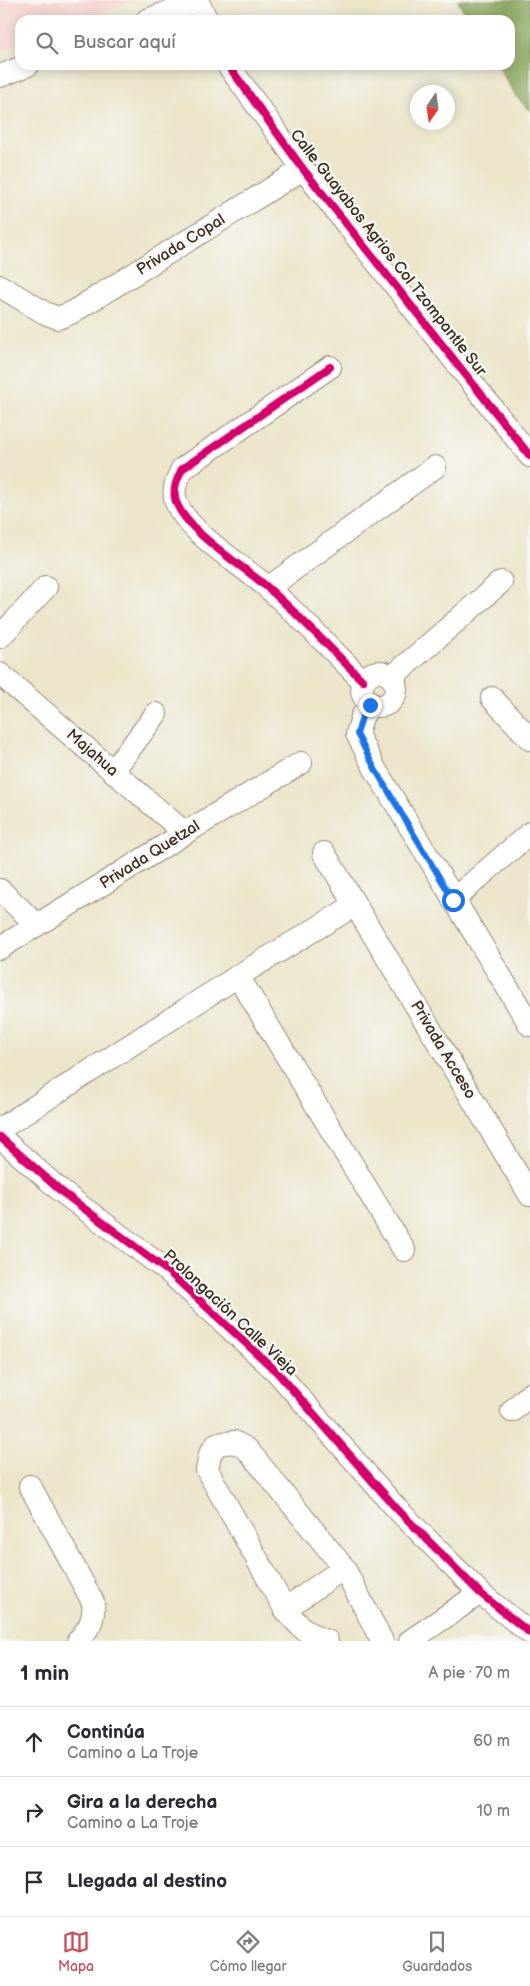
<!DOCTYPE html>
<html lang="es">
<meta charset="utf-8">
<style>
:root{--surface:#fff;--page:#f7f7f7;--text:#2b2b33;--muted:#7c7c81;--line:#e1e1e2;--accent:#d1495b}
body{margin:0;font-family:"Balsamiq Sans",sans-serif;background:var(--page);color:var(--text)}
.compass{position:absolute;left:410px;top:85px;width:45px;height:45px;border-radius:50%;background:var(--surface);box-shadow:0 2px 12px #0003;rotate:193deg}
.stop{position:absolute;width:15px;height:15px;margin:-11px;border:4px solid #1a73e8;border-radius:50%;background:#fff}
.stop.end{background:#1a73e8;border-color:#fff;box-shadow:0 1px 5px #0008}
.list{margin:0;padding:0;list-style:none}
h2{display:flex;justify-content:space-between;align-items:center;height:65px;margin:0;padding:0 20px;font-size:21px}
h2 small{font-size:16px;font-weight:400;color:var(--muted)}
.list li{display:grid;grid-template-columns:32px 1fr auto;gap:15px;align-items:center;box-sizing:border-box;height:70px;padding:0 20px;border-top:1px solid var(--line)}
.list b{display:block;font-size:19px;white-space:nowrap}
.list p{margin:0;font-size:16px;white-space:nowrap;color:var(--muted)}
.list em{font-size:16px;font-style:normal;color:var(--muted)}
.icon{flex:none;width:28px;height:28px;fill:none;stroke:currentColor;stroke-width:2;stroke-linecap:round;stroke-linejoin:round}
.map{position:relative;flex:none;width:530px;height:1641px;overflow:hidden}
.search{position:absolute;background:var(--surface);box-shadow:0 2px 12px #0003;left:15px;right:15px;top:15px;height:55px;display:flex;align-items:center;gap:12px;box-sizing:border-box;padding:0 18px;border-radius:15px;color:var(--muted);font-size:19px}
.sheet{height:275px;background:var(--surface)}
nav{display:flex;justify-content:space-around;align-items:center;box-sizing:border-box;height:70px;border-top:1px solid var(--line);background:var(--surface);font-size:14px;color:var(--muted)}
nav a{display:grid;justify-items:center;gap:2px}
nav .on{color:var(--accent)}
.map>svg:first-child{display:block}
</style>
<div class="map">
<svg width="530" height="1641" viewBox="0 0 530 1641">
<rect width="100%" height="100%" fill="#f6f6f2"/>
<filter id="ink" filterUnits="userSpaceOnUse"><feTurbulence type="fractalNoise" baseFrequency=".02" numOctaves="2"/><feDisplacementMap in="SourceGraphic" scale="10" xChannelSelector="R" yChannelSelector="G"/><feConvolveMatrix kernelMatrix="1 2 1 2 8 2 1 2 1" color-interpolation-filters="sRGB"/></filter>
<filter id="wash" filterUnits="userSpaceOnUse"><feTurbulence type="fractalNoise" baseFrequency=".0096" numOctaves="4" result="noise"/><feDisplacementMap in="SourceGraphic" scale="20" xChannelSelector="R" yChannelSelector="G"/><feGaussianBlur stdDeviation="1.12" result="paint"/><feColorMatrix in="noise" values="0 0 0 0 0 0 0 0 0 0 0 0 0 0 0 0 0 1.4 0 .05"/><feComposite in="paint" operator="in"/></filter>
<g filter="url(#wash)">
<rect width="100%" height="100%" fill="#ece5ca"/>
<polygon fill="#f7d0cc" points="0,0 135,0 82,20 20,20 20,44 0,51"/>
<polygon fill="#85a458" stroke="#60673b" points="457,0 530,0 530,111 517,98 497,65 510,65 510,20 469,20"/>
</g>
<g filter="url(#ink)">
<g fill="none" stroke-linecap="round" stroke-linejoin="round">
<g stroke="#948874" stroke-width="24">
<g id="street">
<polyline points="197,0 207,20"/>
<polyline points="147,20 198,1"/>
<polyline points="228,65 303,169 530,456"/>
<polyline points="0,76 28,65"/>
<polyline points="0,286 45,313 58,318 71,313 303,169"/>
<path d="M 330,367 L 182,469 C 177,479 172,490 176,502 C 188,533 242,565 267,587 C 301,617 332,650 363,681"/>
<polyline points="268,588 435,467"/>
<polyline points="0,637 46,587"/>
<circle cx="379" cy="689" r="17"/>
<polyline points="0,674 185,833"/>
<polyline points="392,677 501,582"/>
<polyline points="492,698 530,739"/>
<polyline points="370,705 362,717 357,734 375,769 530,1025"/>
<polyline points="113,771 156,714"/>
<polyline points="324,853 530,1195"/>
<polyline points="0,890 37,925"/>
<polyline points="453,900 530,833"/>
<polyline points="0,948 185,833 301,763"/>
<polyline points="238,976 404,1250"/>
<polyline points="0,1129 238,976 355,905"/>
<polyline points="0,1137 62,1192 169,1272 277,1372 397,1509 480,1593 530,1633"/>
<polyline points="512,1411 530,1394"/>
<path d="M 30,1486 L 93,1602 C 95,1620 89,1628 78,1641"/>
<polyline points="285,1609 344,1568"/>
<path d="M 327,1641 C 308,1636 297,1624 285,1609 L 207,1470 L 210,1454 L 217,1444 L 234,1442 L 247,1449 L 344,1568 L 382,1641"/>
<polyline points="410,1641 480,1593"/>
</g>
</g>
<use href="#street" stroke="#fff" stroke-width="22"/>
<g stroke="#f6f6f2" stroke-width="11">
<g id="cycleway">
<polyline points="228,65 303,169 530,456"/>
<path d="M 330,367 L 182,469 C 177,479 172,490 176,502 C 188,533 242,565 267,587 C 301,617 332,650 363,681"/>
<polyline points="0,1137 62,1192 169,1272 277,1372 397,1509 480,1593 530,1633"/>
</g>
</g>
<use href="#cycleway" stroke="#d6006c" stroke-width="8"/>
</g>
</g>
<g fill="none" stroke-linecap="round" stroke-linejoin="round" filter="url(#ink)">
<polyline stroke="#1a73e8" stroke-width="6" points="370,705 362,717 357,734 375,769 453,900"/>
</g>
<g text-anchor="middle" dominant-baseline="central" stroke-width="5" stroke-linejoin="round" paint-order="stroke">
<g font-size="16" fill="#3b2a1e" stroke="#f6f6f2">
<text transform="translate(181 245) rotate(-32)">Privada Copal</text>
<text transform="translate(388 253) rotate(52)">Calle Guayabos Agrios Col Tzompantle Sur</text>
<text transform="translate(92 753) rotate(41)">Majahua</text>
<text transform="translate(150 855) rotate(-32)">Privada Quetzal</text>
<text transform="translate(443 1050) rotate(59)">Privada Acceso</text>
<text transform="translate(230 1313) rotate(43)">Prolongación Calle Vieja</text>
</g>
</g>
</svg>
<svg class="compass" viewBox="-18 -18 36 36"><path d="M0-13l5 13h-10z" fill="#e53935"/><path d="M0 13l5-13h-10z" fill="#7c7c81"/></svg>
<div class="stop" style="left:453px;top:900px"></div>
<div class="stop end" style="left:370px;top:705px"></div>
<div class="search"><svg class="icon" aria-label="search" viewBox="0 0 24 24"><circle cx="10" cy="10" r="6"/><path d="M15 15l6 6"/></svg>Buscar aquí</div>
</div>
<section class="sheet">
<h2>1 min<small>A pie · 70 m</small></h2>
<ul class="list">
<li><svg class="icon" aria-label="ahead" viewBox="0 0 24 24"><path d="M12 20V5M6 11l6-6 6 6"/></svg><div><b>Continúa</b><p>Camino a La Troje</p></div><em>60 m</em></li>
<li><svg class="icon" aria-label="right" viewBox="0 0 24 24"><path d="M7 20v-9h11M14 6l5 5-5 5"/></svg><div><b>Gira a la derecha</b><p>Camino a La Troje</p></div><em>10 m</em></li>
<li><svg class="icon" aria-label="arrive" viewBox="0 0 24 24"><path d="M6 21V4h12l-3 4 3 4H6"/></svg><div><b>Llegada al destino</b></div></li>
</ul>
</section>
<nav>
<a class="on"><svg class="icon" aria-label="map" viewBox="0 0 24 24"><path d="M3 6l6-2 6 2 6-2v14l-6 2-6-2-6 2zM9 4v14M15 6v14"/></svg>Mapa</a>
<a><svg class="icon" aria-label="directions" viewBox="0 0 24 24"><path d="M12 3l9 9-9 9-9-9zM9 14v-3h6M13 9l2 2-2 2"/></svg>Cómo llegar</a>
<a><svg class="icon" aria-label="saved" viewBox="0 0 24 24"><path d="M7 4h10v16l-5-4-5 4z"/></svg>Guardados</a>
</nav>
